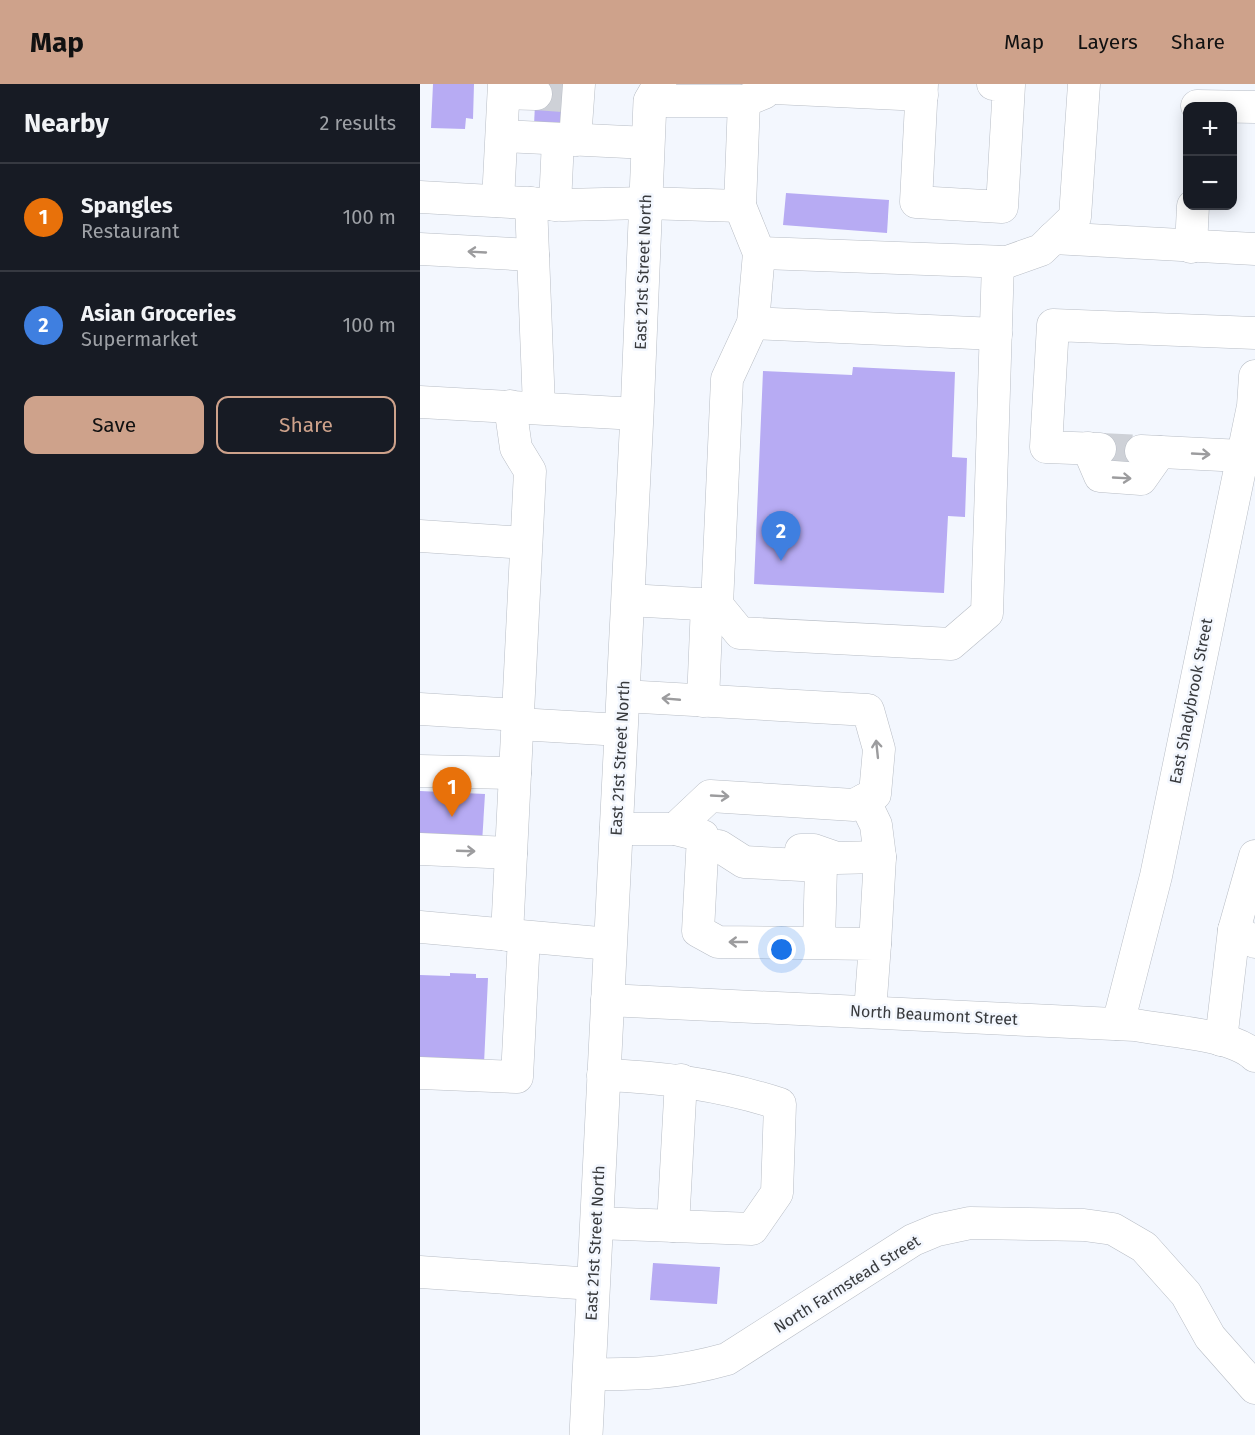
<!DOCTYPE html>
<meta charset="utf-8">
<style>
:root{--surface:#171b24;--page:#242831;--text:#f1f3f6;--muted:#9ea1a6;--line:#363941;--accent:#cea28b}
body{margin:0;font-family:"Fira Sans",sans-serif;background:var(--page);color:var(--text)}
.controls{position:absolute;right:18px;top:18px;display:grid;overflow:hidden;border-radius:12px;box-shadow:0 3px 15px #0003}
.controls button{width:54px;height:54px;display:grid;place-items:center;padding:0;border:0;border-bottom:2px solid var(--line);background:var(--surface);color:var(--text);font:30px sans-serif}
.you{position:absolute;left:362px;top:866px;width:21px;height:21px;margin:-15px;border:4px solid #fff;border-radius:50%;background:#1a73e8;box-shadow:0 0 0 9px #1a73e833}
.badge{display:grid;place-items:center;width:39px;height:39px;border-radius:50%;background:var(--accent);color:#fff;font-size:20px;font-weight:700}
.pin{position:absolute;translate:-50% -50px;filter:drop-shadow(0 2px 3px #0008)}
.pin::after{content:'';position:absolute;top:32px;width:21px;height:18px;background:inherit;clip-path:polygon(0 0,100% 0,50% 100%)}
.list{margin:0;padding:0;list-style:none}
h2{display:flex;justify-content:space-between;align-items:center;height:78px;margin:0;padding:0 24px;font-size:26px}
h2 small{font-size:20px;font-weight:400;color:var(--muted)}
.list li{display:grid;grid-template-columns:39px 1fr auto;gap:18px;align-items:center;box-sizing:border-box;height:108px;padding:0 24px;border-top:2px solid var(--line)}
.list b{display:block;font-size:22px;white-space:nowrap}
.list p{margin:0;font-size:20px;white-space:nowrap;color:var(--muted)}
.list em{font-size:20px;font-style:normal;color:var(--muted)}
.actions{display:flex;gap:12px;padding:18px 24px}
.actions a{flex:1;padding:14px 0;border:2px solid var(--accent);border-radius:12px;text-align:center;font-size:21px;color:var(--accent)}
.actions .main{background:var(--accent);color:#111}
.map{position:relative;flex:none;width:835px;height:1351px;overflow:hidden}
header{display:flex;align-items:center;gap:36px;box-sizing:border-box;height:84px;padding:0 30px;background:var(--accent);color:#111}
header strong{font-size:28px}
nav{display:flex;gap:33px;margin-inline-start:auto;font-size:21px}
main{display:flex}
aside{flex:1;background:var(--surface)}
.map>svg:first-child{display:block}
</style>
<header>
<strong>Map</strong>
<nav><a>Map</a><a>Layers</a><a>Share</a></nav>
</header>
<main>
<aside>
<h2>Nearby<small>2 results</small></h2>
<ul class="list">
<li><span class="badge" style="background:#e8710a">1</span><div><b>Spangles</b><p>Restaurant</p></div><em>100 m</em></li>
<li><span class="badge" style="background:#3f7fe0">2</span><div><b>Asian Groceries</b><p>Supermarket</p></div><em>100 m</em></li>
</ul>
<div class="actions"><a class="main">Save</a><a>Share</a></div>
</aside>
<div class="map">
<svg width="835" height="1351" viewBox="0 0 835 1351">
<rect width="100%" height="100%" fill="#f3f7fe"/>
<g fill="#b7abf3">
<polygon points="13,0 54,0 53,35 46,34 45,45 11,44"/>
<polygon points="116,0 143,0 141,42 114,41"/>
<polygon points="366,109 469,116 467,149 363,141"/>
<polygon points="433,283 535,288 532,373 547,374 545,433 528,432 524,509 334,500 343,287 432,291"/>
<polygon points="0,707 65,710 62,759 0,756"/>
<polygon points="30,889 56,890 56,894 68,894 64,980 0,978 0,891 30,892"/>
<polygon points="233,1179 300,1183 297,1220 230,1216"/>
</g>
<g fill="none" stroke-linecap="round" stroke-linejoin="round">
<g stroke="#ced1d7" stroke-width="32" stroke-dasharray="32 16" stroke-linecap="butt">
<polyline points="116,10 143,12"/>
<polyline points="680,365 721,367"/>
</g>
<g stroke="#b8bdc5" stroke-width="33">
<g id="minor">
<polyline points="502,0 496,118 582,123 589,1 573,0"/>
<polyline points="354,4 502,11"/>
<polyline points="84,9 116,10"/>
<polyline points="230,17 324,17 344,9"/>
<polyline points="777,22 835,23"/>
<polyline points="82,52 228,59"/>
<polyline points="155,56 159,0"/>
<polyline points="0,113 143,121 225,119 320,122 324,17"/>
<polyline points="78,117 84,0"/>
<polyline points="111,119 119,323"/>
<polyline points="135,121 138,56"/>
<polyline points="633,154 835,165"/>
<polyline points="771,163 773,122"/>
<polyline points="0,165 113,171"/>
<polyline points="339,169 587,178 621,166 655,133 664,0"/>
<polyline points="333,239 576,250"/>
<polyline points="0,318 217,330"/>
<polyline points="668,364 680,392 721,395 740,368"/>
<polyline points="680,365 626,363 633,241 835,249"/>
<polyline points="721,367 822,372"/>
<polyline points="0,452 106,459"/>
<polyline points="208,516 297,521 307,295 333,239 339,169 320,122"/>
<polyline points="297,521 320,549 531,560 567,529 578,178"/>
<polyline points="203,612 448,626 459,665 455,710 434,721 290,712 255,745"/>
<polyline points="283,617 287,520"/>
<polyline points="0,625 98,631"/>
<polyline points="98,640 201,646"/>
<polyline points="0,687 95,689"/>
<polyline points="444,716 456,741 460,773 455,860"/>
<polyline points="196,745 255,745 283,752 278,847 298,858 455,860 450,928"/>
<polyline points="299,762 324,778 401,782 399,858"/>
<polyline points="0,765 91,769"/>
<polyline points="381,766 394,766 417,774 460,773"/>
<polyline points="835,772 814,846 835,858"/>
<polyline points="0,843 190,860"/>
<polyline points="87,851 110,387 96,364 90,322"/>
<path d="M 187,916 L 715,941 C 746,947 813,950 835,972"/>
<polyline points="698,940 736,792 833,322 835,292"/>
<polyline points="801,956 814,846"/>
<polyline points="0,989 97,993 104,853"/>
<path d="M 177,1139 L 332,1145 L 357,1109 L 360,1020 C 302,1001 244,993 183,991"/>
<polyline points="253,1142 261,996"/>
<polyline points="0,1188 173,1200"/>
<path d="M 169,1290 C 221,1291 257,1289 307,1275 L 493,1156 L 517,1146 L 550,1139 L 664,1141 L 693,1145 L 724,1163 L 766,1210 L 790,1253 L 835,1304"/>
</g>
</g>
<g stroke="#b8bdc5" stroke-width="34">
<polyline id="major" points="166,1351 217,330 230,17 240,0"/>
</g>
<use href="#minor" stroke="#fff" stroke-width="32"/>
<use href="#major" stroke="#fff" stroke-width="33"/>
</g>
<defs><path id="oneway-shaft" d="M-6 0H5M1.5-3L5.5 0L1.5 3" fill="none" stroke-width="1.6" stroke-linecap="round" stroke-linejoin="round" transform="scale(1.5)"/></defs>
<g stroke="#9c9c9e">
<use href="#oneway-shaft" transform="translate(57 168) rotate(-177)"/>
<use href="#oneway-shaft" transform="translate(781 370) rotate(3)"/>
<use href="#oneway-shaft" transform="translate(702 394) rotate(3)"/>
<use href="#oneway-shaft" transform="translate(251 615) rotate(-175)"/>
<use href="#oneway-shaft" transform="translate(457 665) rotate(-96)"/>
<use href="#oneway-shaft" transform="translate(300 712) rotate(3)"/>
<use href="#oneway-shaft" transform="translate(46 767) rotate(2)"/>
<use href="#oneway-shaft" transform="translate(318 858) rotate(-180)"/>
</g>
<g text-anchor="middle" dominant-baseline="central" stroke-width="5" stroke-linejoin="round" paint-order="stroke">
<g font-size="16" fill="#383a3d" stroke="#f3f7fe">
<text transform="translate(223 188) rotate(-88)">East 21st Street North</text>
<text transform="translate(771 617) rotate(-79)">East Shadybrook Street</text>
<text transform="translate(200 674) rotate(-87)">East 21st Street North</text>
<text transform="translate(514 931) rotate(3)">North Beaumont Street</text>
<text transform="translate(175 1159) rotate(-87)">East 21st Street North</text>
<text transform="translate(427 1200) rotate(-32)">North Farmstead Street</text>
</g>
</g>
</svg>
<div class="controls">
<button>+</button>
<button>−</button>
</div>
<div class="you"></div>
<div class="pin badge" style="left:32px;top:733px;background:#e8710a">1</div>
<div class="pin badge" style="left:361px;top:477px;background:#3f7fe0">2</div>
</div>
</main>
